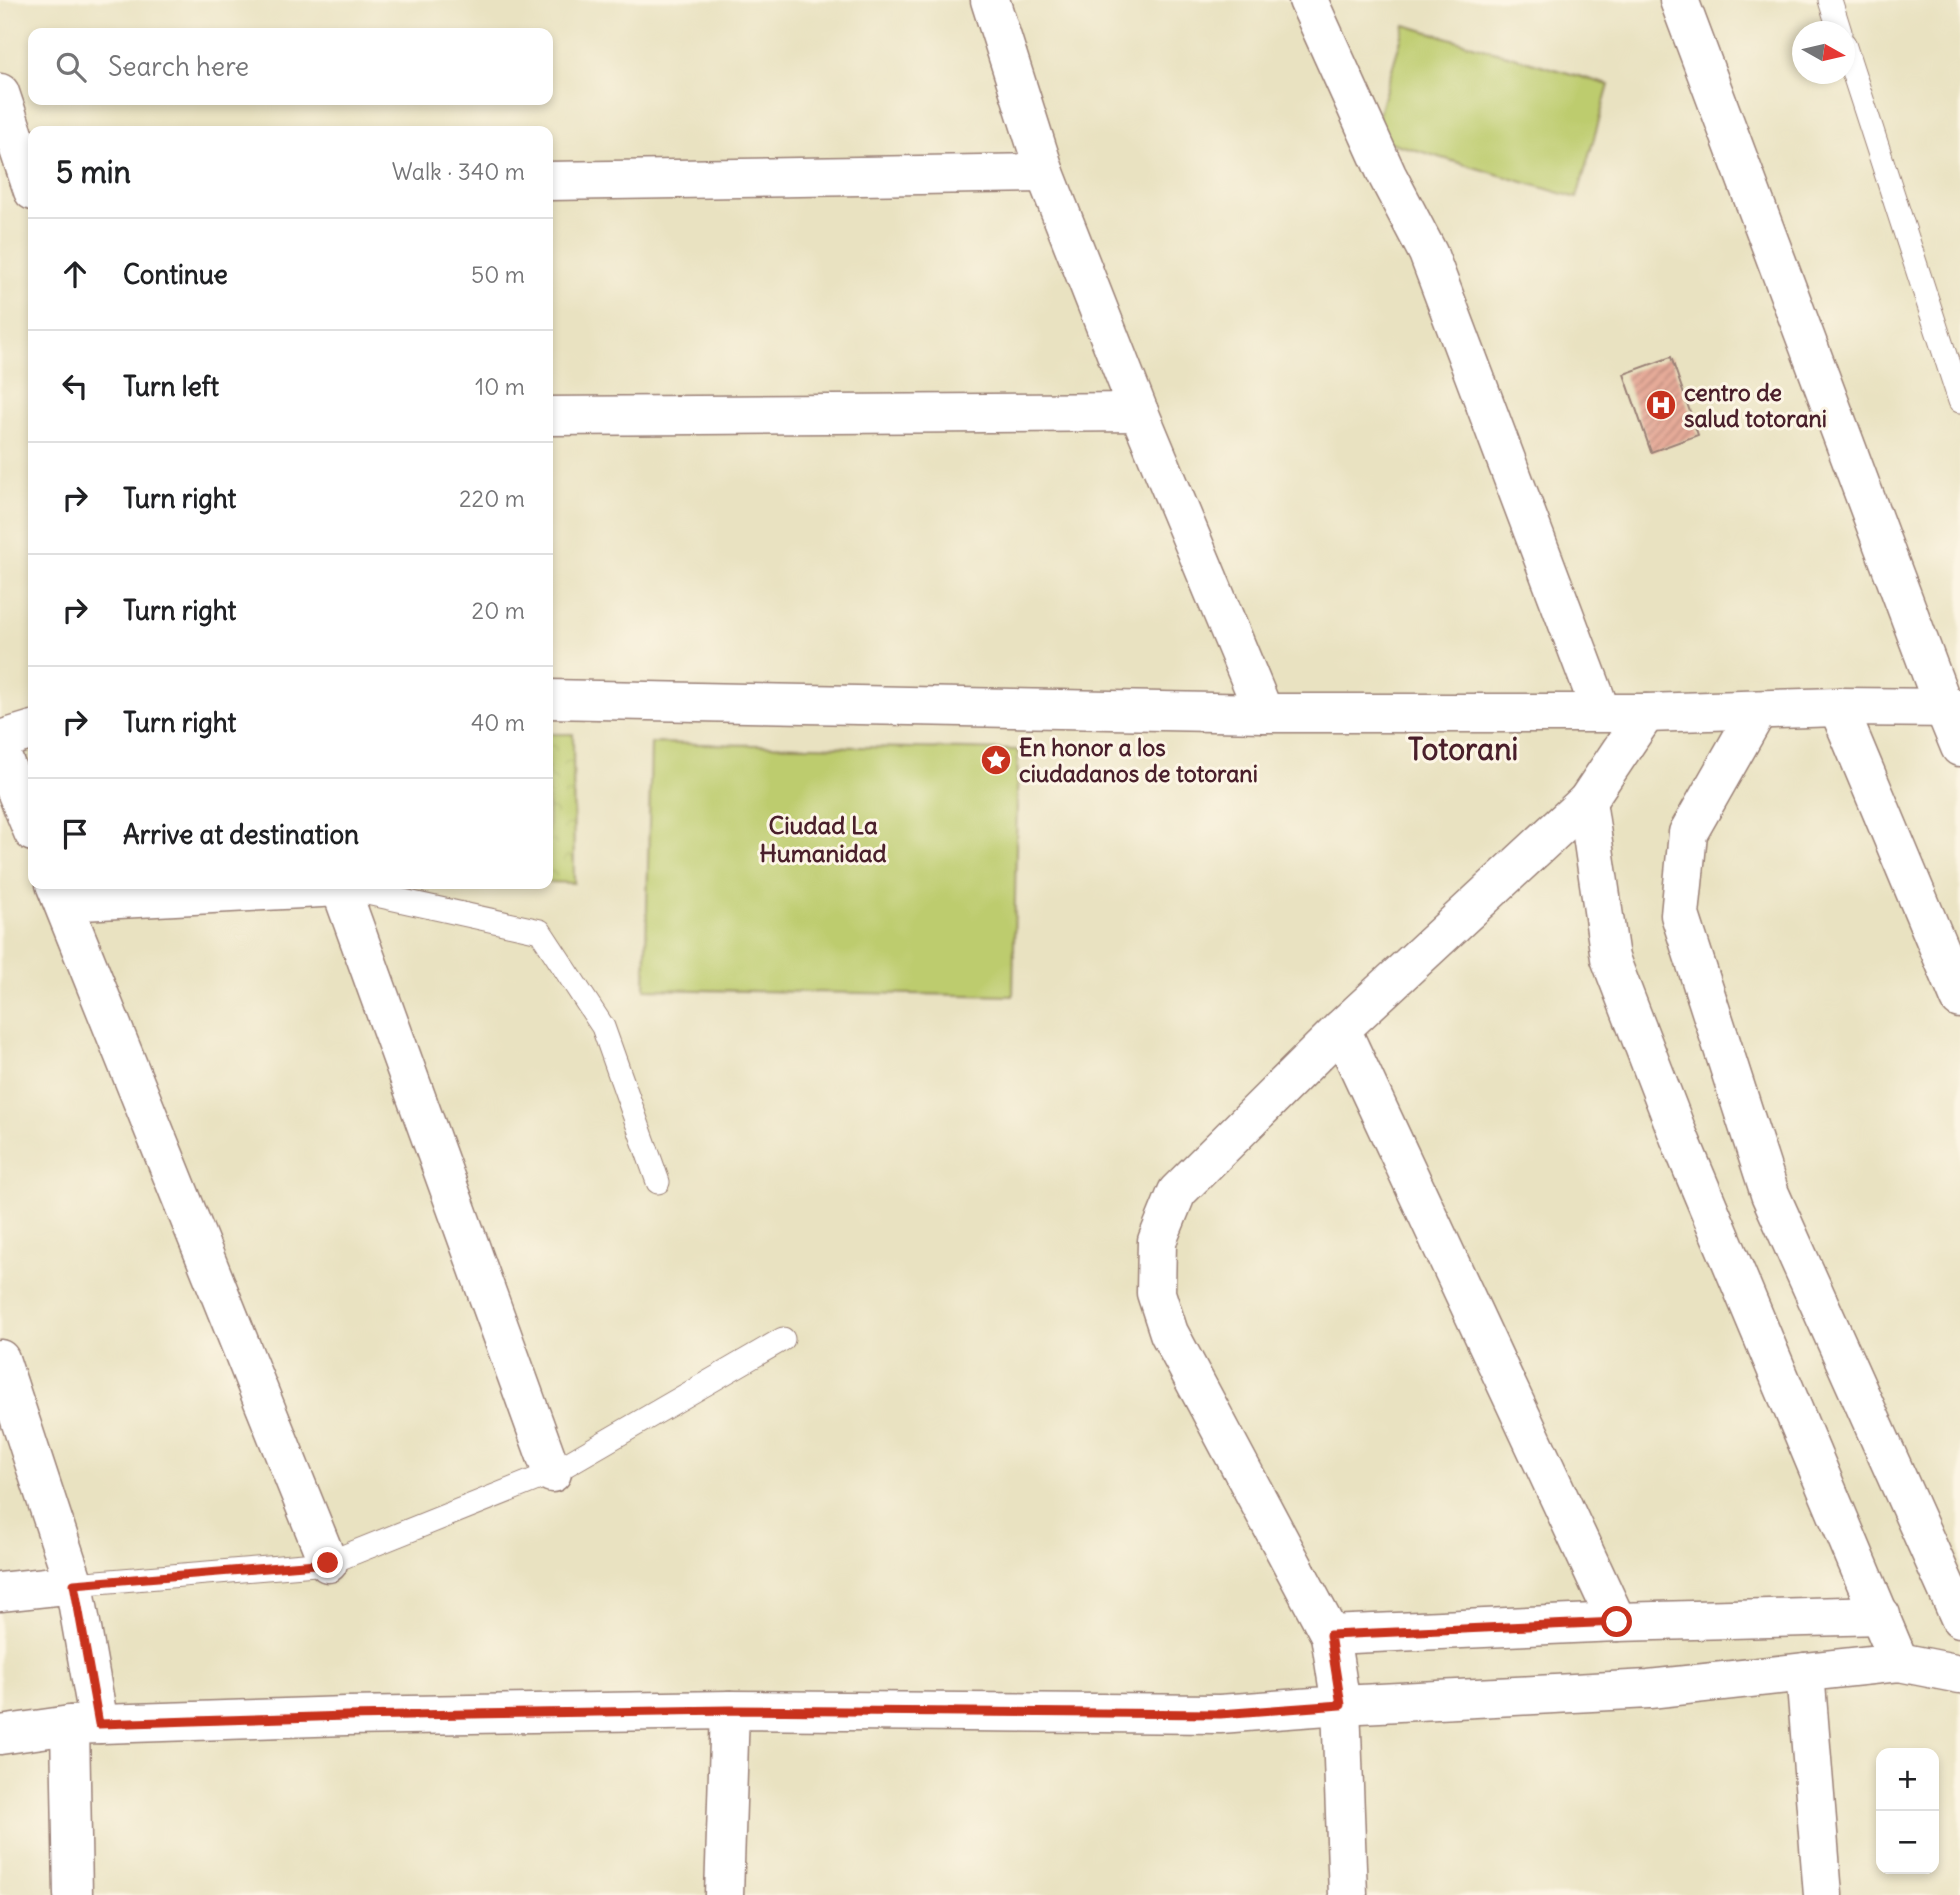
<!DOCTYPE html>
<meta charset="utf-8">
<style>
:root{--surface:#fff;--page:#f2f2f2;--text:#202124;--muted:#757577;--line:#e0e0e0}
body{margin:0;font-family:Delius,sans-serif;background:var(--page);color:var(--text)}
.controls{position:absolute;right:21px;bottom:21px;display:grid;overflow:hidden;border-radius:14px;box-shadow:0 4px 10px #0003}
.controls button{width:63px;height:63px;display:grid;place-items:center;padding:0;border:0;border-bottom:2px solid var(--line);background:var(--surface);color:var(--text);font:35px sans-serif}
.compass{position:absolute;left:1792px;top:21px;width:63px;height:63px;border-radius:50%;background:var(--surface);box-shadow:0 4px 10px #0003;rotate:98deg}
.stop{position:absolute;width:21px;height:21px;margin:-16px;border:5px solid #c8321e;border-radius:50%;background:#fff}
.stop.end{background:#c8321e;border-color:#fff;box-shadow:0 2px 7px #0008}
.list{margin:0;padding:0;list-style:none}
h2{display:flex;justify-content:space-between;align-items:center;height:91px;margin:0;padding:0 28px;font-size:30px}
h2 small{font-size:23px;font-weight:400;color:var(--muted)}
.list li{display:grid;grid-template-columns:46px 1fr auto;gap:21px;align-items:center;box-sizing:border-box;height:112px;padding:0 28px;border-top:2px solid var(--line)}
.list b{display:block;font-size:26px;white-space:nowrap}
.list em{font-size:23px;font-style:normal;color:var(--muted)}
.icon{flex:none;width:38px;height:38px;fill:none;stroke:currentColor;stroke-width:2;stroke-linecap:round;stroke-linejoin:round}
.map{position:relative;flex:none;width:1960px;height:1895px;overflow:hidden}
.search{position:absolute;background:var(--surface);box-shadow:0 4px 10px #0003;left:28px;top:28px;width:525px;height:77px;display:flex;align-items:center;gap:18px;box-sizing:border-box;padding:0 24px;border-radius:14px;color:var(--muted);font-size:26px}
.panel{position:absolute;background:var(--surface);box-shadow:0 4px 10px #0003;left:28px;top:126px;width:525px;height:763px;border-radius:14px}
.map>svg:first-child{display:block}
</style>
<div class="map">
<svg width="1960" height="1895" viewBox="0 0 1960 1895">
<defs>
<pattern id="park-crowns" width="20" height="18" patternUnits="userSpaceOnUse" patternTransform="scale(1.75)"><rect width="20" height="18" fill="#bdcc6e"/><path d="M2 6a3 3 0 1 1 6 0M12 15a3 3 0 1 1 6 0" fill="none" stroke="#a4af5f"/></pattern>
<pattern id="building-hatch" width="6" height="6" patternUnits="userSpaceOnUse" patternTransform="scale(1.75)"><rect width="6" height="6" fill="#e6ab99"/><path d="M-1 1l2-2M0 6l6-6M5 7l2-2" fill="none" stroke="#bc8b7d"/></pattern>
</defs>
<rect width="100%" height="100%" fill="#fcf5e5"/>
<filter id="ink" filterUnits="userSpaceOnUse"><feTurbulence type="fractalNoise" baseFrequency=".0143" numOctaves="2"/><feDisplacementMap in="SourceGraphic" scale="14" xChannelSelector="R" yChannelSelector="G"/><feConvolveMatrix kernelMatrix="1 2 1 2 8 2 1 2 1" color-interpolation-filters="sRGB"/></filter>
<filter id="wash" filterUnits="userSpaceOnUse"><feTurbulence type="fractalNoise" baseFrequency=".00686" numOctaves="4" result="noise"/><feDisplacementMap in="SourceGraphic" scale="28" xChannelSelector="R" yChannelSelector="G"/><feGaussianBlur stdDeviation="1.57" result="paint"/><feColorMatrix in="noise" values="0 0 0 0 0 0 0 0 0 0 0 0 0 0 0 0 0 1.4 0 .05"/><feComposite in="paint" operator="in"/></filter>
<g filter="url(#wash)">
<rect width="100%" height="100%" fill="#e9e2c1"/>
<polygon fill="url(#park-crowns)" stroke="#84764c" stroke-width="2" points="548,734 573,734 574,883 548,882"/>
<g fill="#bdcc6e" stroke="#84764c" stroke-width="2">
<polygon points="1405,25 1609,85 1577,198 1372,137"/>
<polygon points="651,743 1018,750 1013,996 645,989"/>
</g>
<g id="blocks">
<polygon fill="url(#building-hatch)" points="1671,357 1698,435 1651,452 1624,374"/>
</g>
</g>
<g filter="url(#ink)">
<use href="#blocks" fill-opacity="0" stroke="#9a8076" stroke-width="2"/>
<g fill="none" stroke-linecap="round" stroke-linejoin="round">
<g stroke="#9a8076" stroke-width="25">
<g id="service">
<polyline points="1830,0 1840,32"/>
<polyline points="1844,44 1960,401"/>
<polyline points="340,887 540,931 603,1027 658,1182"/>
<polyline points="74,1584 328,1563 552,1473 783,1339"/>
</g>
</g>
<g stroke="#9a8076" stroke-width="41">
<g id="minor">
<polyline points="990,0 1045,173 1139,412 1264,713"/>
<polyline points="1308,0 1387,175 1428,253 1601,712"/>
<polyline points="0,93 33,191"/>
<polyline points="548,181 1045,173"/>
<polyline points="548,416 1139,412"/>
<polyline points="548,699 1264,713 1646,713 1838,707 1960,708"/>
<polyline points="1838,707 1960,999"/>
<polyline points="1758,710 1688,833 1680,915 1770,1194 1960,1618"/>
<polyline points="0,740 33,730"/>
<polyline points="0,752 33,832"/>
<polyline points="1587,801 1610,958 1679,1137 1899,1662"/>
<polyline points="55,884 328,1563"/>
<polyline points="339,884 552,1473"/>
<polyline points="63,902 340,887"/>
<polyline points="1341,1029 1617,1622"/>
<polyline points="0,1359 74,1584"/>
<polyline points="0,1592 74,1584 99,1724"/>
<polyline points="1330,1635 1617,1622 1881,1615"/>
<polyline points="1805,1672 1823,1895"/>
<polyline points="70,1725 73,1895"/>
<polyline points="0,1735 70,1725 346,1716 730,1710 1220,1714 1341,1705 1649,1689 1899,1662 1960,1674"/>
<polyline points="724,1895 730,1710"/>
<polyline points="1348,1895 1341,1705 1330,1635 1169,1333 1156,1293 1157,1241 1177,1192 1341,1029 1587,801 1646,713"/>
</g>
</g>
<g stroke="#9a8076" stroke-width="41">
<polyline id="primary" points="1679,0 1944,708 1960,747"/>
</g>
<use href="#service" stroke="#fff" stroke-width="23"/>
<use href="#minor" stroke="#fff" stroke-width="38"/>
<use href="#primary" stroke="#fff" stroke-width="38"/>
</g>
</g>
<g fill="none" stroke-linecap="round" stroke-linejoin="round" filter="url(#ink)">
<polyline stroke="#c8321e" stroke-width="9" points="328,1563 74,1584 99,1724 346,1716 730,1710 1220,1714 1341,1705 1330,1635 1617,1622"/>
</g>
<defs>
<g id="hospital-disc" transform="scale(1.575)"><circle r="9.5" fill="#c8321e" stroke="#fcf5e5"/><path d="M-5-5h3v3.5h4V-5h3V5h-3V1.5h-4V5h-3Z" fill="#fff"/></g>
<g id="sight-disc" transform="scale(1.575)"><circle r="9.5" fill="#c8321e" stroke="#fcf5e5"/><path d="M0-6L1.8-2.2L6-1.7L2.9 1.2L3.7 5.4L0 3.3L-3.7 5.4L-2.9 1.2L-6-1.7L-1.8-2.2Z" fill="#fff"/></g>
</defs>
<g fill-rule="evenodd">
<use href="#hospital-disc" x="1661" y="405"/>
<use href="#sight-disc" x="996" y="760"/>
</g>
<g text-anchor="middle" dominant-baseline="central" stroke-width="6" stroke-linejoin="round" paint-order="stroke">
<g font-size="23" font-weight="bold" fill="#4a1f2b" stroke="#fcf5e5" text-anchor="start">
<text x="1684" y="392">centro de<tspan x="1684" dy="26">salud totorani</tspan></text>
<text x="1019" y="747">En honor a los<tspan x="1019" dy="26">ciudadanos de totorani</tspan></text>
</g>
<g font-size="24" font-weight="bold" fill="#4a1f2b" stroke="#fcf5e5">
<text x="823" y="825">Ciudad La<tspan x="823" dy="28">Humanidad</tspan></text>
</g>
<g font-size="30" font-weight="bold" fill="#4a1f2b" stroke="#fcf5e5">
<text x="1463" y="749">Totorani</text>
</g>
</g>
</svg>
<div class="controls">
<button>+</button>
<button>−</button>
</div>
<svg class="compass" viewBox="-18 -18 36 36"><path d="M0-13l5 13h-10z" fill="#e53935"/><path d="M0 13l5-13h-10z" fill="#757577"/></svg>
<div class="stop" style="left:1617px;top:1622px"></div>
<div class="stop end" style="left:328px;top:1563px"></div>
<div class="search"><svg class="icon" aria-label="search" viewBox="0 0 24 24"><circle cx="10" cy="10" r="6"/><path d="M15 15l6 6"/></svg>Search here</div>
<section class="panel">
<h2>5 min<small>Walk · 340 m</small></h2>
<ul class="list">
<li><svg class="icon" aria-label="ahead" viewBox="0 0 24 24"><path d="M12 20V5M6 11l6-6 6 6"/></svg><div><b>Continue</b></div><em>50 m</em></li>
<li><svg class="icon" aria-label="left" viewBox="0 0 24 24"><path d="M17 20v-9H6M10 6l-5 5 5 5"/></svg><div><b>Turn left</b></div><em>10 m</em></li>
<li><svg class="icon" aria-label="right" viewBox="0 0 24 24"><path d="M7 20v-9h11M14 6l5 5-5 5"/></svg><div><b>Turn right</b></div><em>220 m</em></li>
<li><svg class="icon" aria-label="right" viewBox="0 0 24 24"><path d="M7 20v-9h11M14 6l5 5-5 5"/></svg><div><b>Turn right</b></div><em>20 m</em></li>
<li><svg class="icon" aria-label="right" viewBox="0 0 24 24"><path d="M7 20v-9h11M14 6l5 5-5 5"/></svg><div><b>Turn right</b></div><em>40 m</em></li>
<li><svg class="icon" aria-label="arrive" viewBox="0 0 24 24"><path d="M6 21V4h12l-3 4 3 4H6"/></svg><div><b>Arrive at destination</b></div></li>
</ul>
</section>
</div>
